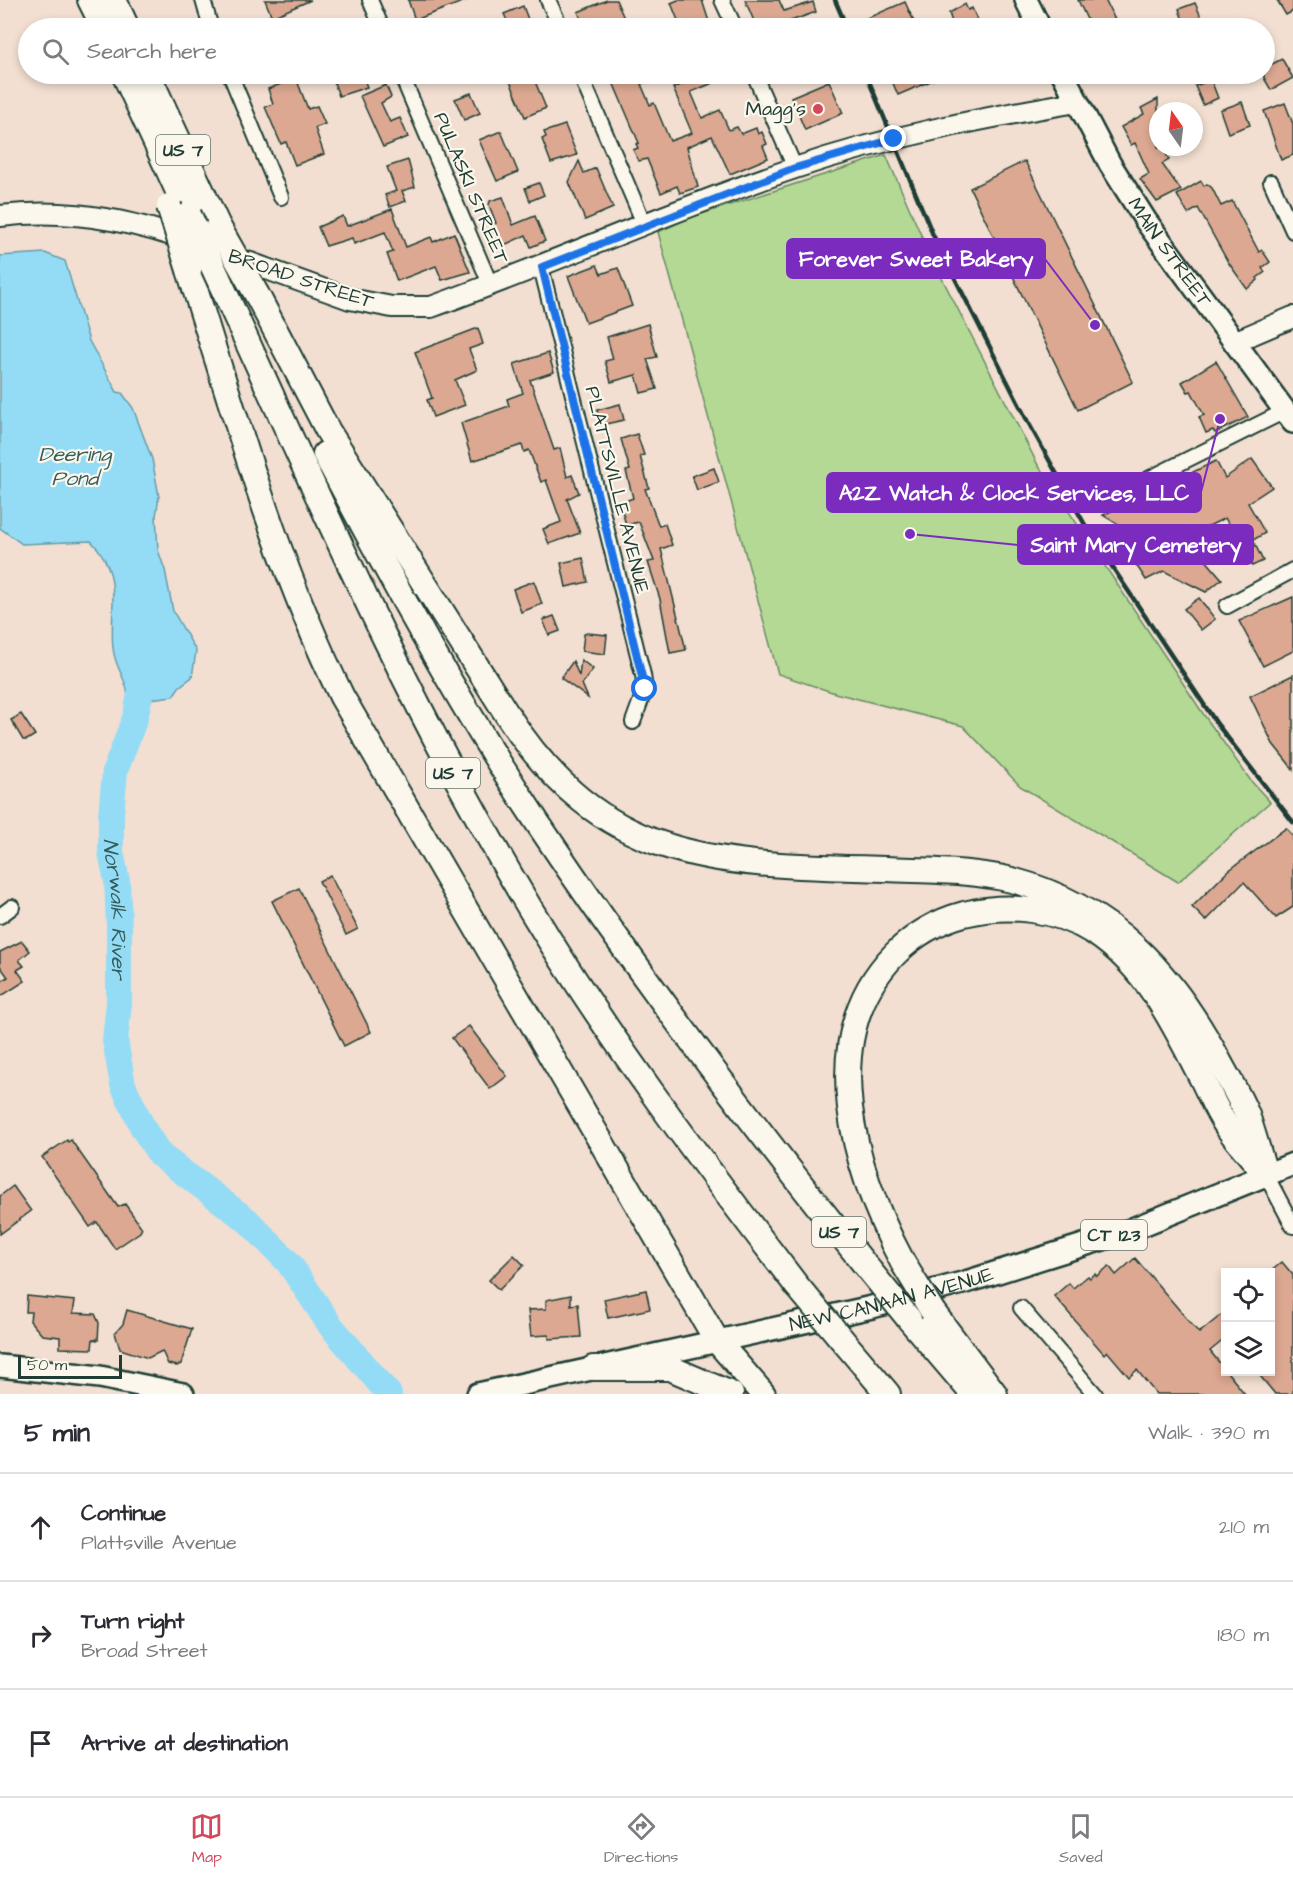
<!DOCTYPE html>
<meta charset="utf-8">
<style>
:root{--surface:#fff;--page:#f2f2f3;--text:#2b2b33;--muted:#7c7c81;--line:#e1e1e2;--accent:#d1495b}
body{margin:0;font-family:"Architects Daughter",sans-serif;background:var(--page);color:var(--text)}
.controls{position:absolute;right:18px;bottom:18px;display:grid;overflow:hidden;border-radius:0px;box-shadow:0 3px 9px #0003}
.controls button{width:54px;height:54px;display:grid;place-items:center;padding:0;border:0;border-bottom:2px solid var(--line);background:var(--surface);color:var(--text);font:30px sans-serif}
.compass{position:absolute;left:1149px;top:102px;width:54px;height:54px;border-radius:50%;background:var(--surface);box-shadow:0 3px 9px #0003;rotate:346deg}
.scale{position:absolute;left:18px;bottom:15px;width:104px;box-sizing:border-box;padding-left:6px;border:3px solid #1f3d34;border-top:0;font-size:16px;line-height:21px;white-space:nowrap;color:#1f3d34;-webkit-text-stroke:4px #fbf7ec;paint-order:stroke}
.stop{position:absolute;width:18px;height:18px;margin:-14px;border:4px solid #1a73e8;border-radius:50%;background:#fff}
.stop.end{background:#1a73e8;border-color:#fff;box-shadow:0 2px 6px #0008}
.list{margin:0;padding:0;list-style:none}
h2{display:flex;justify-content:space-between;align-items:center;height:78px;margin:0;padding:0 24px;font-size:26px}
h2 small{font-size:20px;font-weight:400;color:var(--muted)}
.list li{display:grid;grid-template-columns:39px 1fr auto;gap:18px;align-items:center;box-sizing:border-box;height:108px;padding:0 24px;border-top:2px solid var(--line)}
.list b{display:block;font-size:22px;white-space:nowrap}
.list p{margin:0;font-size:20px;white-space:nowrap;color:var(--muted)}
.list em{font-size:20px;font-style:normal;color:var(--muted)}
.icon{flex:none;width:33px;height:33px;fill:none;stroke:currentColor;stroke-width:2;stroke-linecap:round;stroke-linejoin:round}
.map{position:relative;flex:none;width:1293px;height:1394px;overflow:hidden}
.search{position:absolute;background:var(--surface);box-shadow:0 3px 9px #0003;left:18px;right:18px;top:18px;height:66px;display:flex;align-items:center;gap:15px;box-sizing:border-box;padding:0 21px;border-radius:33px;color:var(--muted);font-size:22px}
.sheet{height:402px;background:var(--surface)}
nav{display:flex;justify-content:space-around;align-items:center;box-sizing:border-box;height:84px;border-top:2px solid var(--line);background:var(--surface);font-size:16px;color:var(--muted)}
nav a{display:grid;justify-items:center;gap:3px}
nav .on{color:var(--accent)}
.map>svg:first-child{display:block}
</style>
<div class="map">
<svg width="1293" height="1394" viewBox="0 0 1293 1394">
<rect width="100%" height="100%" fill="#f2dfd1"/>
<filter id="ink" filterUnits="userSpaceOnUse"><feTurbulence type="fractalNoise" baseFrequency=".0167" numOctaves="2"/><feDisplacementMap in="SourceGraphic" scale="12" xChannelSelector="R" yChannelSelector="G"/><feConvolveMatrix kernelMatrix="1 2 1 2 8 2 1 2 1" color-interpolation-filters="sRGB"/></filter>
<g filter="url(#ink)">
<polygon fill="#b3d995" stroke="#698b64" stroke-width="1.5" points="886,155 929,253 1038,465 1204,715 1251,781 1270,802 1178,882 1020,786 963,726 835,693 778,674 658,232 689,218"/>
<path fill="#94dcf6" stroke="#659ca8" stroke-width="1.5" d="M 45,253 L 65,261 L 89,341 L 117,392 L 122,393 L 133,408 L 152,459 L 159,496 L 156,516 L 158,550 L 165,570 L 173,611 L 196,651 L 192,677 L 179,687 L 173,696 L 150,699 L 135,718 L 127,711 C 132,680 116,675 113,648 C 109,608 124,574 91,541 L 22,544 L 0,528 L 0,256 Z"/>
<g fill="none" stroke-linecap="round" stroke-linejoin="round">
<path stroke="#94dcf6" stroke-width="26" id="s1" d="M 142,686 L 135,718 L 115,771 L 111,815 L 111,852 L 117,881 L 119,926 L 119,1003 L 115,1040 L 123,1085 L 143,1128 L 160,1155 L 248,1221 L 289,1263 L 330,1325 L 389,1394"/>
</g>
<g fill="#dca891" stroke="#1f3d34" stroke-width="1.5">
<polygon points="265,0 311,0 272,17"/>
<polygon points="408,0 464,0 465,1 415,20"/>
<polygon points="607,0 616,0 624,18 608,25 606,20 585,28 578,12"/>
<polygon points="678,0 702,0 711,28 681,28 671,3"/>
<polygon points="745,0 779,0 784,11 813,2 816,12 785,23 786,26 780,28 757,28"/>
<polygon points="1078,0 1105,0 1119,28 1091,28"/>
<polygon points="1277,0 1293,0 1293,11 1286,15"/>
<polygon points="905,2 917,28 870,28 865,19"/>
<polygon points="1195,3 1206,28 1187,28 1181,15 1179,9"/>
<polygon points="965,4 968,10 972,8 977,19 974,21 978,28 954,28 949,13"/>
<polygon points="523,6 529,22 510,27 504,14"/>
<polygon points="1282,59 1293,78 1271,90 1264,78 1264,68"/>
<polygon points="342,74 362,74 367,87 339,96 332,77"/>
<polygon points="507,74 532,74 546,108 525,117"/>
<polygon points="628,74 665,74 641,84 650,105 654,103 670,141 692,133 673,88 700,77 699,74 735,74 691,92 702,118 720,110 729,130 737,127 741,134 756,128 758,134 762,132 767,144 763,146 768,158 730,174 712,136 687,147 698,187 680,193 677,186 661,193 647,159 639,161 633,150 638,148 636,144 639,143 612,80"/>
<polygon points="889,74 947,74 898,95"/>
<polygon points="296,78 308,109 317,106 325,124 315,128 324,154 295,165 286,142 281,144 265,107 273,104 268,89"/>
<polygon points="1211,80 1218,98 1203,105 1195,86"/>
<polygon points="829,81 843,113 805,130 791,97"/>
<polygon points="386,85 391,97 381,103 390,122 400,118 408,137 383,147 360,96"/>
<polygon points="471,93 480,113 464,120 455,99"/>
<polygon points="1158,99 1158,147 1163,147 1169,160 1162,164 1181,190 1157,202 1140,179 1149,174 1135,143 1131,145 1121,127 1144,114 1141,108"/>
<polygon points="1242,102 1250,125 1228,133 1220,110"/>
<polygon points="1285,103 1293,124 1293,155 1281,160 1264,111"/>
<polygon points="565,125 577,155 551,163 542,139 546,137 544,132"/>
<polygon points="501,131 518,172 497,181 479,140"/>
<polygon points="408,160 415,187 402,191 406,201 390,207 385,195 396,191 387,167"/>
<polygon points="579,161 584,173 596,168 613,208 585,220 569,182"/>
<polygon points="1025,161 1133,382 1078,410 970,188"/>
<polygon points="1201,181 1204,186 1207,184 1212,188 1221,206 1232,201 1259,252 1262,250 1270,262 1262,268 1265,272 1257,278 1258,280 1247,289 1228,262 1198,208 1188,214 1177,195"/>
<polygon points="539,183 544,195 530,201 525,188"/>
<polygon points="503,197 513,225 535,216 545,241 531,247 526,235 500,247 492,229 491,224 496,223 489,205 490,201"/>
<polygon points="392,209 406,247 431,237 433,242 454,233 470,272 442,280 436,266 397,281 387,254 393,252 385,232 354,244 352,238 326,246 318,227 343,216 347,226"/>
<polygon points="597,265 601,274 618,268 632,306 586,323 568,276"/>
<polygon points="648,324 657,357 647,359 657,389 641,393 636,375 611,382 605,361 613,359 607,337"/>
<polygon points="478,328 483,344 469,349 477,370 455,380 465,405 433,417 427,400 432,398 415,352"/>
<polygon points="548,353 554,372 530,380 554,450 560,448 567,477 572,475 579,493 567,499 580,533 549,544 543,529 561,522 546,480 541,482 529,450 524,452 522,445 472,461 461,423 509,406 507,399 523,393 514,364"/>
<polygon points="1216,361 1248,417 1215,433 1213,430 1206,433 1199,417 1204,415 1191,391 1188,392 1182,382"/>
<polygon points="620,404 624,420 601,425 597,410"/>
<polygon points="637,434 644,455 640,456 649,488 645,489 659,526 665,524 672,545 661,549 686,650 670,653 660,599 648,562 654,561 639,522 626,525 620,503 633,498 626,471 630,470 621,439"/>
<polygon points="1252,459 1272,487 1248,503 1265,533 1253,540 1263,561 1252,566 1225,518 1186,537 1222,579 1206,592 1164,571 1146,580 1135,563 1160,550 1103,515 1216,461 1225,478"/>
<polygon points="714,468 719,482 697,490 692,476"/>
<polygon points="583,558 588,582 566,587 561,563"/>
<polygon points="534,581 542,604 521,612 513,589"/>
<polygon points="1293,597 1293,651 1263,666 1239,621"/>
<polygon points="1199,598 1215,619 1201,630 1184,609"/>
<polygon points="554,616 560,631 549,635 543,620"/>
<polygon points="587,633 607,635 605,654 582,651 584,634"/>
<polygon points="581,660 593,669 582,684 588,698 561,678 573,661 579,676"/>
<polygon points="1293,675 1293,769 1273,744 1250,696"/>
<polygon points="21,714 35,735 27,740 23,740 11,720"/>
<polygon points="1286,828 1293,836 1293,907 1276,918 1244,882 1206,921 1192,907 1228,871"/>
<polygon points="330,875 358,929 346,935 319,881"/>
<polygon points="299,888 371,1032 344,1046 272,901"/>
<polygon points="22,941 30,951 19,960 24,966 17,970 25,981 0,997 0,982 8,977 0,966 0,952"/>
<polygon points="469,1026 507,1076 490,1089 452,1038"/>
<polygon points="67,1140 68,1142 71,1140 118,1207 125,1204 142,1228 140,1232 115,1249 97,1222 90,1227 42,1157"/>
<polygon points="13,1186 31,1211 0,1234 0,1196"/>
<polygon points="514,1255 524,1265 499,1290 489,1280"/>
<polygon points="1135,1258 1199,1333 1226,1311 1226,1338 1210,1351 1245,1394 1156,1394 1137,1370 1129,1377 1107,1351 1104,1354 1054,1296 1069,1283 1073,1288 1088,1276 1090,1278 1095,1274 1097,1276 1109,1266 1116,1275"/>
<polygon points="1282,1262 1293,1275 1293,1394 1275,1394 1256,1371 1270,1371 1270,1272"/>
<polygon points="646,1290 650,1309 608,1318 604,1299"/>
<polygon points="571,1295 571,1305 578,1304 581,1337 549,1339 549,1335 531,1336 528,1310 546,1309 546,1300"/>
<polygon points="27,1296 75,1301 73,1313 95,1314 99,1323 98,1340 93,1339 92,1349 60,1348 60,1337 42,1335 30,1321 31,1312 26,1312"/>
<polygon points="127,1310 192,1329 181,1364 177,1366 168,1364 162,1351 148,1358 120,1349 115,1333 123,1324"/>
</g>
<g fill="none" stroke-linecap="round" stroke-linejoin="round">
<g stroke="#1f3d34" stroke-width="18">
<g id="street">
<polyline points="203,0 211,28"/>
<polyline points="370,0 382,28"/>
<polyline points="548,0 561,28"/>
<polyline points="722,0 735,28"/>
<polyline points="230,74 281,197"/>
<polyline points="401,74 491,286"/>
<polyline points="580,74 645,226"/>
<polyline points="754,74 795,168"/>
<polyline points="1271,182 1293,231"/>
<polyline points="541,267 643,675 645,689 633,722"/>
<polyline points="1106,500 1285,411"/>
<polyline points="1227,606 1293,570"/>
<polyline points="0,916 12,907"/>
<polyline points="1266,1175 1293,1226"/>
<polyline points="1021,1308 1095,1394"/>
</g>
</g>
<g stroke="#1f3d34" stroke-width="24">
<g id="secondary">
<path d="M 0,216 C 65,208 128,219 189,241"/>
<path d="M 228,255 L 350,299 L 392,307 L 431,307 C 554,263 673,209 795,168 C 887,137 982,118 1077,102"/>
<polyline points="1234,342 1293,317"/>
</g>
</g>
<g stroke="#1f3d34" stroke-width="26">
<g id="primary">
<polyline points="1026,0 1040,28"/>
<path id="s2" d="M 1063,74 L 1110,164 L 1146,221 L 1293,422"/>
<polyline points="0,1366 100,1377 183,1394"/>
<path id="s3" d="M 478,1394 L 872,1307 L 966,1282 L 1125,1232 L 1293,1164"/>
</g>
</g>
<g stroke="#1f3d34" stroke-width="28">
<g id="highway">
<polyline points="90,0 104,28"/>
<polyline points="114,0 127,28"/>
<polyline points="124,74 189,215"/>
<polyline points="148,74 218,226"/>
<path d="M 189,270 C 235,414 275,561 342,697 L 717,1341 L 763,1394"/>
<path d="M 220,282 C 317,494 410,709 531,910 C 610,1041 703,1164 797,1286"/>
<path d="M 257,295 L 328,431 L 508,716 C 606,868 723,864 886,869 C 928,871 971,870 1012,880 C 1113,907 1173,974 1220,1063 C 1229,1080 1240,1097 1247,1115 C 1254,1135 1259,1155 1266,1175"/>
<path d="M 325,454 C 391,579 459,704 537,822 C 641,978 753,1126 870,1271"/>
<path d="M 903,1263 C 855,1173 812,1038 895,954 C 914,935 938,921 964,914 C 1009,903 1055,908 1095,933 C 1148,968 1175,1026 1203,1081 C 1210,1095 1217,1112 1226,1125 C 1235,1139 1247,1151 1257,1164"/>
<polyline points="933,1312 995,1394"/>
<polyline points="909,1319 973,1394"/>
<polyline points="839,1336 888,1394"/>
<polyline points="593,1368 670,1368 731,1394"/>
</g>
</g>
<use href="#street" stroke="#fbf7ec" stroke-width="14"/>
<use href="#secondary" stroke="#fbf7ec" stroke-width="20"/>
<use href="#primary" stroke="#fbf7ec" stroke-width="21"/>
<use href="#highway" stroke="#fbf7ec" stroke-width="24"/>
<g stroke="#1f3d34" stroke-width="4.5">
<polyline points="835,0 847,28"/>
<polyline points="866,74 933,235 1028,422 1089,532 1217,724 1293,822"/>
</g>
<g stroke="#1f3d34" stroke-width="28" stroke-linecap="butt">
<g id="highway-bridge">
<polyline points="169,206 189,270"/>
<polyline points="189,215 220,282"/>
<polyline points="218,226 257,295"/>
<polyline points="903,1263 933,1312"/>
<polyline points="870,1271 909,1319"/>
<polyline points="797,1286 839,1336"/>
</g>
</g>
<use href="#highway-bridge" stroke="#fbf7ec" stroke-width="24"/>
</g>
</g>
<g fill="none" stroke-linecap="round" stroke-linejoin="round" filter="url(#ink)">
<polyline stroke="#1a73e8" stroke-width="8" points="645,689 542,267 795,168 894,139"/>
</g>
<circle fill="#d1495b" stroke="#fbf7ec" stroke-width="2" cx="818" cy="109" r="6"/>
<g text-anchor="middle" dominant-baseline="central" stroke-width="4.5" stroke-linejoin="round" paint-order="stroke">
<g fill="#fbf7ec" stroke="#61756b" stroke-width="1.5">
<rect x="156" y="135" width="54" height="30" rx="4.5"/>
<rect x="426" y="758" width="54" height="30" rx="4.5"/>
<rect x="812" y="1217" width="54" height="30" rx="4.5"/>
<rect x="1081" y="1220" width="66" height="30" rx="4.5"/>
</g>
<g font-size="18" font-weight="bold" fill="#1f3d34">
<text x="183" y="150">US 7</text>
<text x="453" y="773">US 7</text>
<text x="839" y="1232">US 7</text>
<text x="1114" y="1235">CT 123</text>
</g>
<g font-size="20" fill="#1f3d34" stroke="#fbf7ec" text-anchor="end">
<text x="806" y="109">Magg's</text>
</g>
<g font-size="20" fill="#1f3d34" stroke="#fbf7ec">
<text transform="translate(471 188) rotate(67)">PULASKI STREET</text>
<text stroke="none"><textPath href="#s2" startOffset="208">MAIN STREET</textPath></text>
<text transform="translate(301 279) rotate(18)">BROAD STREET</text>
<text transform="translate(617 490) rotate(76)">PLATTSVILLE AVENUE</text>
<text stroke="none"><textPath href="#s3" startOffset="424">NEW CANAAN AVENUE</textPath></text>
</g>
<g font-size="21" font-style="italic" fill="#365d5b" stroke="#fbf7ec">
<text x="75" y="454">Deering<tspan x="75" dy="24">Pond</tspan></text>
<text stroke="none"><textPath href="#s1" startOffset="228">Norwalk River</textPath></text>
</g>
</g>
<path fill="none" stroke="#7b2cbf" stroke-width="2" d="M1095 325L1045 259M1220 419L1201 492M910 534L1018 545"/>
<g fill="#7b2cbf" stroke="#fbf7ec" stroke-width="2">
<circle cx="1095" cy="325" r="6"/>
<circle cx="1220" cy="419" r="6"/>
<circle cx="910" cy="534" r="6"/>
</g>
<g fill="#7b2cbf" stroke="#7b2cbf" stroke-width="2">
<rect x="787" y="239" width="258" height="39" rx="6"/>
<rect x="827" y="473" width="374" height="39" rx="6"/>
<rect x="1018" y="525" width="235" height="39" rx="6"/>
</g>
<g font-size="21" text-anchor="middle" font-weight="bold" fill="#fff">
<text x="916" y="266">Forever Sweet Bakery</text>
<text x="1014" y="500">A2Z Watch &amp; Clock Services, LLC</text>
<text x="1136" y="552">Saint Mary Cemetery</text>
</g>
</svg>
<div class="controls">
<button><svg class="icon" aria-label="locate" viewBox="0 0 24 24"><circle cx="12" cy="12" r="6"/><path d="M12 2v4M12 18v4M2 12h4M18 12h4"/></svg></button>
<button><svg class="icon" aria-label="layers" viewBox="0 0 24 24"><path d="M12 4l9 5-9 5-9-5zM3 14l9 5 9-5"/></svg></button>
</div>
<svg class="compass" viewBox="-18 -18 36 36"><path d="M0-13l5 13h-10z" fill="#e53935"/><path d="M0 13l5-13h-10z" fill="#7c7c81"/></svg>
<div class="scale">50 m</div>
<div class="stop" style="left:645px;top:689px"></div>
<div class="stop end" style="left:894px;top:139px"></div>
<div class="search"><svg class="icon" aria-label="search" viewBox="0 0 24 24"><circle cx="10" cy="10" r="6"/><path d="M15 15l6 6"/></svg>Search here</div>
</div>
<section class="sheet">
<h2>5 min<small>Walk · 390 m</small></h2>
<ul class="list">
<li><svg class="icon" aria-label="ahead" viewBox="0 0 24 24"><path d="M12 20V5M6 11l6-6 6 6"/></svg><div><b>Continue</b><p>Plattsville Avenue</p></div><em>210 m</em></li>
<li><svg class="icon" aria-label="right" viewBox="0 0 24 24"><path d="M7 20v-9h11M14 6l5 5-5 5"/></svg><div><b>Turn right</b><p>Broad Street</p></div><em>180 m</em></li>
<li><svg class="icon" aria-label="arrive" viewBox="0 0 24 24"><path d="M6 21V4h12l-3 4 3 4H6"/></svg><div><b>Arrive at destination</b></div></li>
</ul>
</section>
<nav>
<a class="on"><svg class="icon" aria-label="map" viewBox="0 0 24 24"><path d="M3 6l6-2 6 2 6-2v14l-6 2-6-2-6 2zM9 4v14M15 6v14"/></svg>Map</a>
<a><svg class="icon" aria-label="directions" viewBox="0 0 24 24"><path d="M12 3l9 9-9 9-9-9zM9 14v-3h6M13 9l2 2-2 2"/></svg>Directions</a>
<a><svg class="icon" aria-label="saved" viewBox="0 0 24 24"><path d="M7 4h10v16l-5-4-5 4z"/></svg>Saved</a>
</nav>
